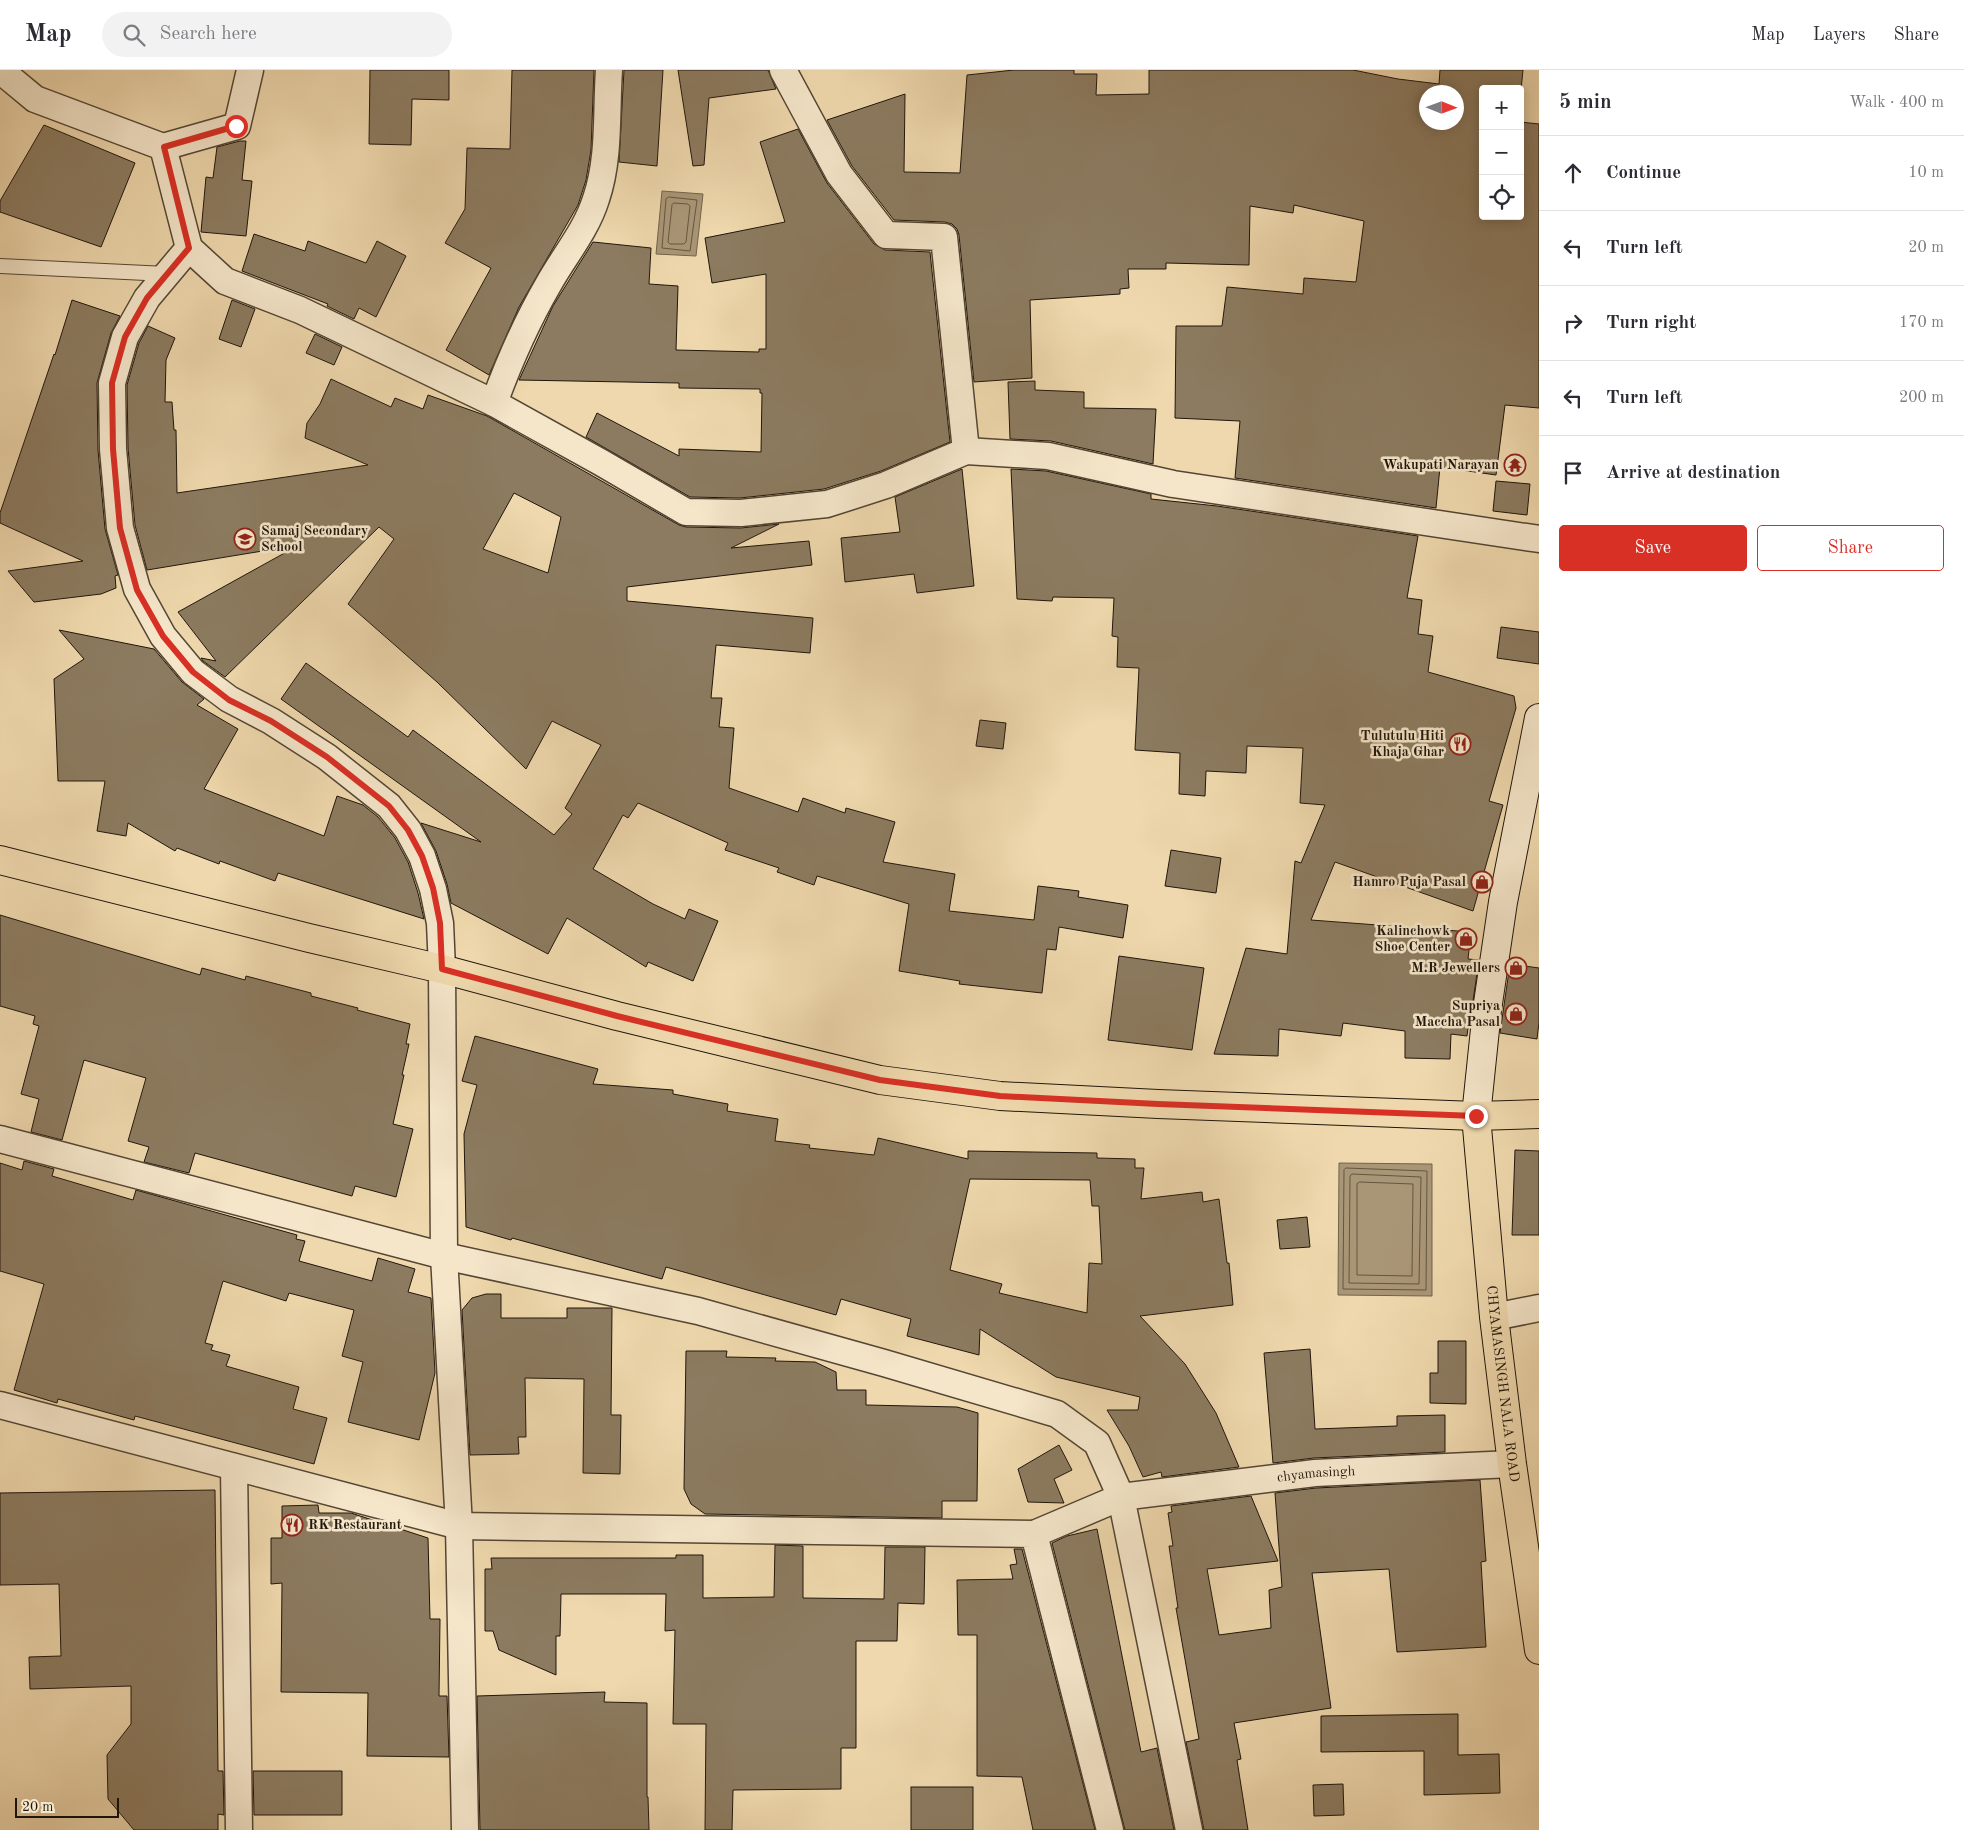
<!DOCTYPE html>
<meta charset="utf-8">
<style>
:root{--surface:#fff;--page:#f2f2f3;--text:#2b2b33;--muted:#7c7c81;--line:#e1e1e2;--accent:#d93025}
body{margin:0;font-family:"Old Standard TT",serif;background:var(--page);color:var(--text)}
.controls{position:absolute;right:15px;top:15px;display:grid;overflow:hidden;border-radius:5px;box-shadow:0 2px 12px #0003}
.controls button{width:45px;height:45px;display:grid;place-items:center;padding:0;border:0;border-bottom:1px solid var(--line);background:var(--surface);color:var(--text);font:25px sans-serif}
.compass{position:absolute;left:1419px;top:15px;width:45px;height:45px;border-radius:50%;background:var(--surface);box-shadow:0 2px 12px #0003;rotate:91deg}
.scale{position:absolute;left:15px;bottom:12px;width:104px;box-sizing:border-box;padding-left:5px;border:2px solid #20160c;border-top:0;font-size:14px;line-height:18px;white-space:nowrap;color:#20160c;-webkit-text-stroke:4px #f5e6ca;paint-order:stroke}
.stop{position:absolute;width:15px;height:15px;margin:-11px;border:4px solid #d93025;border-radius:50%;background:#fff}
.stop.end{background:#d93025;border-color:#fff;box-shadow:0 1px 5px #0008}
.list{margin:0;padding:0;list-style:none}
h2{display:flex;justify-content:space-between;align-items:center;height:65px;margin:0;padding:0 20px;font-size:21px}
h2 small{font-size:16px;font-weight:400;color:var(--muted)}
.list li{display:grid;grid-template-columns:32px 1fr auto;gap:15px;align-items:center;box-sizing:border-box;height:75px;padding:0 20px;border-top:1px solid var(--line)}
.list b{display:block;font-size:19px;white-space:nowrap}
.list em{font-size:16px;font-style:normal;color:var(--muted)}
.actions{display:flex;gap:10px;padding:15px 20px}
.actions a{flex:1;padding:11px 0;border:1px solid var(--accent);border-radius:5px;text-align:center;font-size:18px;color:var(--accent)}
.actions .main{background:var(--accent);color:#fff}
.icon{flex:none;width:28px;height:28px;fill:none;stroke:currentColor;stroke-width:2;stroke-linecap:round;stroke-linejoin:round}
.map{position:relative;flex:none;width:1539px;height:1760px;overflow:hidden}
header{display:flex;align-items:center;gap:30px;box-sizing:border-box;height:70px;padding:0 25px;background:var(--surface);border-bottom:1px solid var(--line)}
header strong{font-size:24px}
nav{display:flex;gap:28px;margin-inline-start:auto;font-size:18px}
.search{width:350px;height:45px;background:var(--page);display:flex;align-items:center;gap:12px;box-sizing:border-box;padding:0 18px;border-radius:28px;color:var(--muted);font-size:19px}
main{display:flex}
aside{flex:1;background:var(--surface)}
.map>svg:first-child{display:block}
</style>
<header>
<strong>Map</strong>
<div class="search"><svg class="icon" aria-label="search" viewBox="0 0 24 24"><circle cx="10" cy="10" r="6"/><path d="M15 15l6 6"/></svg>Search here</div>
<nav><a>Map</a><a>Layers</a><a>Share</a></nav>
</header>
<main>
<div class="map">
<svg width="1539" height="1760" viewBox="0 0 1539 1760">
<rect width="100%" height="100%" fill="#efd8ad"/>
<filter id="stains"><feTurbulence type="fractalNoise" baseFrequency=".004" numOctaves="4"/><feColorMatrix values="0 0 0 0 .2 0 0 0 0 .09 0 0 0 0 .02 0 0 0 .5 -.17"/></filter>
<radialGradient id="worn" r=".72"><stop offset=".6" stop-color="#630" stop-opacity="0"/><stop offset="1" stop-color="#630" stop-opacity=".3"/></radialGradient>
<g fill="#a99676" stroke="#72634c">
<polygon points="662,121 703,124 696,186 656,184"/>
<polygon points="1339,1093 1432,1094 1432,1226 1338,1225"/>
</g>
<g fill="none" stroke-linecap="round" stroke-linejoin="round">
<g stroke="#645641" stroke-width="1">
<polygon points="669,127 697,130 690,181 662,178 666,129"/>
<polygon points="674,133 688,134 690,136 686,172 684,174 670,174 668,172 672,135"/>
<polygon points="1346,1098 1427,1101 1426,1220 1343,1219 1344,1100"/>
<polygon points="1352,1104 1421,1107 1419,1214 1349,1213 1350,1107"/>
<polygon points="1360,1112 1413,1114 1412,1206 1357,1205 1357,1114"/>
</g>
</g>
<g fill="#8c7b60" stroke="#20160c" fill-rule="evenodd">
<polygon points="370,0 449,0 449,30 412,29 411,75 369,74"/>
<polygon points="512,0 594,0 591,80 586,110 578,135 519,237 489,305 446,280 491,198 445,173 465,139 467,78 510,79"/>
<polygon points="624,0 663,0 657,96 619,92"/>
<polygon points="678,0 768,0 776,19 709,28 704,95 693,96"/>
<path d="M 1014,0 L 1074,0 L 1074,4 L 1097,4 L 1096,25 L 1149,24 L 1149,0 L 1353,0 L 1398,9 L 1439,14 L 1440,0 L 1523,0 L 1520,30 L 1520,19 L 1483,19 L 1483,146 L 1520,146 L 1520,52 L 1539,54 L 1539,338 L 1505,335 L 1496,405 L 1440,397 L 1436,438 L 1235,408 L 1240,351 L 1175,348 L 1176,256 L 1222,256 L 1227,217 L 1303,224 L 1304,208 L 1356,212 L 1364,151 L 1294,135 L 1293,143 L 1250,136 L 1249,195 L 1166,193 L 1166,199 L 1128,199 L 1129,218 L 1120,219 L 1120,224 L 1030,230 L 1032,308 L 974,312 L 959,165 L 957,159 L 952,154 L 945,152 L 894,150 L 852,96 L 827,50 L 905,24 L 904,102 L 960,103 L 967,5 ZM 1426,22 L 1456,22 L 1456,52 L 1426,52 Z"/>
<polygon points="44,55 135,93 101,177 0,142 0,131"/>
<polygon points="798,59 827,113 874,174 885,180 930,182 950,372 881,401 824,419 740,428 690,427 586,367 597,343 679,386 679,379 761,382 762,323 760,323 760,319 679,318 679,313 519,310 553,236 593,172 651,178 649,214 678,216 676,280 759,282 759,279 766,279 766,204 712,213 705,168 785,152 760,72"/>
<polygon points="240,71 246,71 242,110 252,111 246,166 201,162 206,107 213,108 217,77"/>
<polygon points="254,164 305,181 308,171 366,193 377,171 406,186 376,247 359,238 354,249 327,236 328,234 242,201"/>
<polygon points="72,230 120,246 111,263 97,313 98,380 105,459 118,505 115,506 116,518 101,524 34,532 8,501 83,491 0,453 0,443 54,284 55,285"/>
<polygon points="232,230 255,239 241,277 219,269"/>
<path d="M 148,256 L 175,268 L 166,290 L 165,332 L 172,332 L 174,360 L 176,360 L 177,423 L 368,395 L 305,368 L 307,353 L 320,334 L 331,309 L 391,337 L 395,328 L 423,339 L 428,325 L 487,346 L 679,455 L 686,457 L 741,458 L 779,454 L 731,478 L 809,471 L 812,495 L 627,517 L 627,531 L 813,548 L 810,583 L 716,575 L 711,628 L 722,628 L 719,657 L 734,658 L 729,718 L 798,742 L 803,728 L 845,743 L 846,738 L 895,752 L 883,792 L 955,804 L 949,841 L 1034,850 L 1038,816 L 1079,821 L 1078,827 L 1128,835 L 1123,868 L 1059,857 L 1056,880 L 1047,879 L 1042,923 L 959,914 L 960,911 L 899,901 L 909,834 L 817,806 L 814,815 L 777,802 L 779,798 L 725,780 L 728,773 L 638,733 L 628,748 L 623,745 L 593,799 L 653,834 L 685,849 L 689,839 L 718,851 L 693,911 L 648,892 L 646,897 L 567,848 L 548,884 L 451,833 L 447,814 L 436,781 L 421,753 L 481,772 L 281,629 L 306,593 L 408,667 L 413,660 L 554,765 L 572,744 L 565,738 L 601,675 L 552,651 L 526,699 L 437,612 L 348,534 L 394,469 L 379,457 L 225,607 L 203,591 L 201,588 L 216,591 L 178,542 L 299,475 L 147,500 L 135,455 L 128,378 L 127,315 L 139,273 ZM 514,423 L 561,447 L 548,503 L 483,479 Z"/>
<polygon points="315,264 342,277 334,295 306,283"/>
<polygon points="1035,311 1035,320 1084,322 1084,338 1156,339 1153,394 1051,371 1010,369 1008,312"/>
<polygon points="962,399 974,516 917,523 914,504 845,512 841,468 900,462 895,427"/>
<polygon points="1011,399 1046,401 1151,424 1151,429 1217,436 1418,466 1407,528 1422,530 1418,564 1433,566 1428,602 1514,626 1516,638 1489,731 1503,735 1473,841 1335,792 1311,850 1471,862 1468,889 1479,890 1469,958 1468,958 1467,966 1451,964 1450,989 1405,988 1405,961 1343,953 1341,966 1279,959 1278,986 1214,984 1246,878 1287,884 1295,791 1301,793 1325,735 1300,733 1303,678 1247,676 1246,703 1206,701 1205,726 1179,724 1180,683 1135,680 1139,598 1117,597 1118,567 1112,566 1114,528 1053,527 1052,531 1017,529"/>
<polygon points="1496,411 1530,414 1527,445 1493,441"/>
<polygon points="1501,557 1539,562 1539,594 1497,588"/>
<polygon points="59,560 154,579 182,612 204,629 197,635 238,659 204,719 324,766 337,726 363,735 378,747 395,768 408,792 418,823 424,849 278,803 275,811 220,791 219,794 177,778 175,781 128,753 126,766 97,761 105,711 58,711 54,609 84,589"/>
<polygon points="980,650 1006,653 1003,679 976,676"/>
<polygon points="1171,780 1221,788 1216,823 1165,816"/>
<polygon points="0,845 200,905 202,898 245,910 246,906 311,923 311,926 358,938 357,940 410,954 406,974 409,974 402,1005 404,1005 393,1054 413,1059 396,1127 355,1116 352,1126 195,1083 189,1103 144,1092 149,1077 128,1071 146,1008 84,990 62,1070 31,1062 39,1029 21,1024 39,956 33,954 35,946 0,936"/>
<polygon points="1119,886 1204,898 1192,980 1108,970"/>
<polygon points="1510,894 1539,898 1539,952 1537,969 1500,963"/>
<path d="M 475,966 L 598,999 L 593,1014 L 673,1020 L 673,1024 L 728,1034 L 727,1041 L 778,1049 L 775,1071 L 810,1075 L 809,1078 L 874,1085 L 878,1068 L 968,1089 L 968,1081 L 1097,1083 L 1097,1088 L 1135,1089 L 1135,1098 L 1144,1098 L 1141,1129 L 1202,1122 L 1203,1132 L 1219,1129 L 1227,1193 L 1229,1193 L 1233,1235 L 1140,1246 L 1185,1294 L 1216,1343 L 1239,1397 L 1162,1407 L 1161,1402 L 1143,1407 L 1129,1376 L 1107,1340 L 1138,1340 L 1140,1327 L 1056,1307 L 980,1259 L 979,1285 L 907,1266 L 911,1249 L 841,1229 L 836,1245 L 666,1197 L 662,1209 L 512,1168 L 511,1170 L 466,1157 L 464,1064 L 477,1015 L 462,1011 ZM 970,1109 L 1090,1110 L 1092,1136 L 1099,1136 L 1102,1194 L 1089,1193 L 1087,1243 L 999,1223 L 1002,1214 L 950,1200 Z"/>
<polygon points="1515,1080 1539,1081 1539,1165 1512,1165"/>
<polygon points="24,1091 54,1099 52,1106 133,1130 136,1120 297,1165 296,1169 305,1171 299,1191 372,1211 378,1188 415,1199 408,1222 431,1228 435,1303 419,1370 348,1352 363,1292 342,1286 354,1240 289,1223 286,1231 223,1211 205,1273 213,1275 211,1280 230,1285 226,1296 299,1317 293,1339 327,1348 314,1394 135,1346 134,1350 58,1329 57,1333 14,1320 44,1214 0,1201 0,1093 22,1100"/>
<polygon points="1307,1147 1310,1177 1280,1179 1277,1150"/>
<polygon points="486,1224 501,1224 501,1248 567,1248 567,1238 612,1238 611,1345 621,1345 620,1404 583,1403 584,1309 525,1308 526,1367 518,1367 519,1384 470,1385 462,1240 472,1228"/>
<polygon points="1438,1271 1466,1271 1466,1334 1430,1333 1430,1303 1438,1303"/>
<polygon points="1310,1279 1315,1359 1397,1356 1397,1346 1445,1345 1445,1382 1314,1388 1273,1393 1264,1283"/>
<polygon points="686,1281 727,1281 726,1287 776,1288 775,1291 815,1292 836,1302 837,1320 866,1320 866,1335 957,1337 978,1343 977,1431 942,1431 942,1448 705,1444 691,1434 684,1419"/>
<polygon points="1059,1375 1072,1400 1054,1409 1064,1433 1028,1432 1018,1399"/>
<polygon points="1480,1410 1486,1491 1481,1492 1486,1577 1397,1582 1389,1499 1312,1503 1331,1638 1234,1653 1241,1689 1237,1690 1248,1760 1204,1760 1186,1672 1199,1669 1176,1538 1178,1538 1169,1476 1173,1476 1168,1443 1172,1442 1171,1436 1251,1426 1278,1491 1207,1499 1219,1565 1271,1558 1269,1520 1282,1517 1275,1423 1316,1418"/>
<polygon points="215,1420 218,1701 223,1701 224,1745 218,1744 218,1760 134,1760 108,1729 107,1685 131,1654 131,1616 30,1619 29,1587 61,1586 59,1514 0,1515 0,1423"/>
<polygon points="318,1435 319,1443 351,1443 428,1468 430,1549 440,1549 439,1626 447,1626 449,1687 367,1686 368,1623 281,1622 282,1513 271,1514 271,1468 282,1468 282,1436"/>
<polygon points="1097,1459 1141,1682 1157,1678 1174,1760 1125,1760 1052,1473 1067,1466"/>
<polygon points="775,1475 803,1476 803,1528 884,1529 885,1477 925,1477 924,1534 898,1533 897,1571 856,1571 856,1678 841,1678 841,1719 733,1720 732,1760 705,1760 706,1654 673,1654 675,1560 665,1561 666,1524 561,1524 560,1566 556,1566 556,1605 499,1580 493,1561 485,1561 485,1499 492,1499 491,1488 676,1488 676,1485 703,1485 703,1528 774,1527"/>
<polygon points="1014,1479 1022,1479 1095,1760 1033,1760 1022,1707 977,1706 977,1565 958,1565 957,1510 1013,1509 1010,1495 1017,1494"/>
<polygon points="605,1622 604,1632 647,1633 647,1727 648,1727 649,1760 480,1760 477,1626"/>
<polygon points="1458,1644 1458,1685 1499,1684 1500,1723 1424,1725 1424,1681 1321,1682 1321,1646"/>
<polygon points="253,1701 342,1701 342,1745 254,1745"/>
<polygon points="1343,1714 1344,1745 1314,1746 1313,1715"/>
<rect x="911" y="1717" width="62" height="43"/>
</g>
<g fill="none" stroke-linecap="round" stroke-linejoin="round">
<g stroke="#544634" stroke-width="16">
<polyline id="service" points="0,196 167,204"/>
</g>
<g stroke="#544634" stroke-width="29">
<g id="minor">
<polyline points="0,0 35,29 163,77 189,178 225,211 300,240 494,333 602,393 686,442 741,443 827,434 886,415 966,381 1048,386 1173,414 1539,469"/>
<polyline points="783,0 839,104 886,165 944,167 966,381"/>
<polyline points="163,77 237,56 250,0"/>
<polyline points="189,178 147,228 125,267 112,313 113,379 120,458 137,519 163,566 193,602 229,629 271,651 327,687 389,736 408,760 422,786 433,819 440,853 442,899 444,1186 459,1456 465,1760"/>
<path d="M 494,333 C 509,292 526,253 548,215 C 564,186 586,161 596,129 C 610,88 606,42 609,0"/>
<polyline points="0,1069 444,1186 698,1241 884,1293 1057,1344 1097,1373 1121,1427 1189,1760"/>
<polyline points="1494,1247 1539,1238"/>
<polyline points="0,1335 459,1456 1034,1464 1110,1760"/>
<polyline points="234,1397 239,1760"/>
<path id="s1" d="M 1034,1464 L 1121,1427 L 1315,1403 L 1512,1394"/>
</g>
</g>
<g stroke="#20160c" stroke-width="30">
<polyline id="secondary" points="1476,1046 1487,940 1503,832 1539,648"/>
</g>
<g stroke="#20160c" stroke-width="30">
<g id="primary">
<polyline points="0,790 309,868 442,899 617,946 880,1010 1000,1026 1158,1034 1476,1046 1539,1044"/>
<path id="s2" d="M 1476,1046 L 1494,1247 L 1512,1394 L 1539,1580"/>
</g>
</g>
<use href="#service" stroke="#f5e6ca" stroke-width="14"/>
<use href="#minor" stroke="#f5e6ca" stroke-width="26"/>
<use href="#secondary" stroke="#f5e6ca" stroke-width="28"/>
<use href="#primary" stroke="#efd8ad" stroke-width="28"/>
</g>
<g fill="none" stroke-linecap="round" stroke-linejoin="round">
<polyline stroke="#d93025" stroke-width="6" points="236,56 164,77 189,178 147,228 125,267 112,313 113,379 120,458 137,520 163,566 193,602 229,630 271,651 327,687 389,736 408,760 422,786 433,818 440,853 442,899 617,946 880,1010 1000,1026 1158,1034 1476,1046"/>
</g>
<defs>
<g id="temple-ring" transform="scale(1.125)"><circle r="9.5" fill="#f5e6ca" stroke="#8f2418" stroke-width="1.5"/><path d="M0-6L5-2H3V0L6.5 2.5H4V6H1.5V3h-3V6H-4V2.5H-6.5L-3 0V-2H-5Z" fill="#8f2418"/></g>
<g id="school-ring" transform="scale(1.125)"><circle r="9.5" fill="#f5e6ca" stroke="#8f2418" stroke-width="1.5"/><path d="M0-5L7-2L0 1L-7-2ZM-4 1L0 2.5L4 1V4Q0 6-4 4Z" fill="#8f2418"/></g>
<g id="restaurant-ring" transform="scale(1.125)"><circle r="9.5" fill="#f5e6ca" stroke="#8f2418" stroke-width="1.5"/><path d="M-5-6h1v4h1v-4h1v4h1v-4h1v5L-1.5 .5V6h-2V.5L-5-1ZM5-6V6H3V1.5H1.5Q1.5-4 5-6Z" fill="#8f2418"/></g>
<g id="shop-ring" transform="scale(1.125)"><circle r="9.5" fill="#f5e6ca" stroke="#8f2418" stroke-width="1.5"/><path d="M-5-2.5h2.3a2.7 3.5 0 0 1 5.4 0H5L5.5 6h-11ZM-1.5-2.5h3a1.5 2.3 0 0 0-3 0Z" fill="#8f2418"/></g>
</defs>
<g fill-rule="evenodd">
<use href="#temple-ring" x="1515" y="395"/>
<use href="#school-ring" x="245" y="469"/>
<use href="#restaurant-ring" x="1460" y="674"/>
<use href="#shop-ring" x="1482" y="812"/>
<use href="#shop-ring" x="1466" y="869"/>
<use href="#shop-ring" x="1516" y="898"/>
<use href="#shop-ring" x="1516" y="944"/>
<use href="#restaurant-ring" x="292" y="1455"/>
</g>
<g text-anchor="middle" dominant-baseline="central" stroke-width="5" stroke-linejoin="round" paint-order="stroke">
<g font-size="14" font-weight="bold" fill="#20160c" stroke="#f5e6ca" text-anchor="end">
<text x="1499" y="395">Wakupati Narayan</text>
<text x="261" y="461" text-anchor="start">Samaj Secondary<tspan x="261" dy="16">School</tspan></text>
<text x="1444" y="666">Tulutulu Hiti<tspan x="1444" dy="16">Khaja Ghar</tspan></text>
<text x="1466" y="812">Hamro Puja Pasal</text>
<text x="1450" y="861">Kalinchowk<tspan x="1450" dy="16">Shoe Center</tspan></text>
<text x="1500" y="898">M.R Jewellers</text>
<text x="1500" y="936">Supriya<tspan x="1500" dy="16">Maccha Pasal</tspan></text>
<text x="308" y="1455" text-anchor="start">RK Restaurant</text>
</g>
<g font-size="14" fill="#20160c" stroke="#f5e6ca">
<text stroke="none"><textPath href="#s2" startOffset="269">CHYAMASINGH NALA ROAD</textPath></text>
<text stroke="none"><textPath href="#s1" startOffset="291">chyamasingh</textPath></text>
</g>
</g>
<rect width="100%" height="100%" filter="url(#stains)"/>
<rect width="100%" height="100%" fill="url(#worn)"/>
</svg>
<div class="controls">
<button>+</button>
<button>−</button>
<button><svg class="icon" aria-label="locate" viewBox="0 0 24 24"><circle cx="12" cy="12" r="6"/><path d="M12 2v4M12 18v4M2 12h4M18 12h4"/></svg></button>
</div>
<svg class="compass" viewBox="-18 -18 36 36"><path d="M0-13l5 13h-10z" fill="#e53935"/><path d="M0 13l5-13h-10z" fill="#7c7c81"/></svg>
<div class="scale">20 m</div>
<div class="stop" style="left:236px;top:56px"></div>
<div class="stop end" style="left:1476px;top:1046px"></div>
</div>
<aside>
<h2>5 min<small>Walk · 400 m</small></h2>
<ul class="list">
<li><svg class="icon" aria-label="ahead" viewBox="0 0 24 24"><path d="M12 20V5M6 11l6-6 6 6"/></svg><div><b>Continue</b></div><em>10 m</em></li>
<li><svg class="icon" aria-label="left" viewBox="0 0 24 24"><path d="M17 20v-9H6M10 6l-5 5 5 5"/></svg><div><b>Turn left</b></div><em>20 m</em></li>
<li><svg class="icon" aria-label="right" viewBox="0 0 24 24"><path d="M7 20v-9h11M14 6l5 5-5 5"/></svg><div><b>Turn right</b></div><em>170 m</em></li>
<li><svg class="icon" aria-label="left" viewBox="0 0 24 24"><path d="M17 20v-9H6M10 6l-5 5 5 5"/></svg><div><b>Turn left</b></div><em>200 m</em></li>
<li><svg class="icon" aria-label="arrive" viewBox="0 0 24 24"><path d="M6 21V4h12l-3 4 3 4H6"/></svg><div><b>Arrive at destination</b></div></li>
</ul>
<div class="actions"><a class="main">Save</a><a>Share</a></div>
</aside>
</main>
